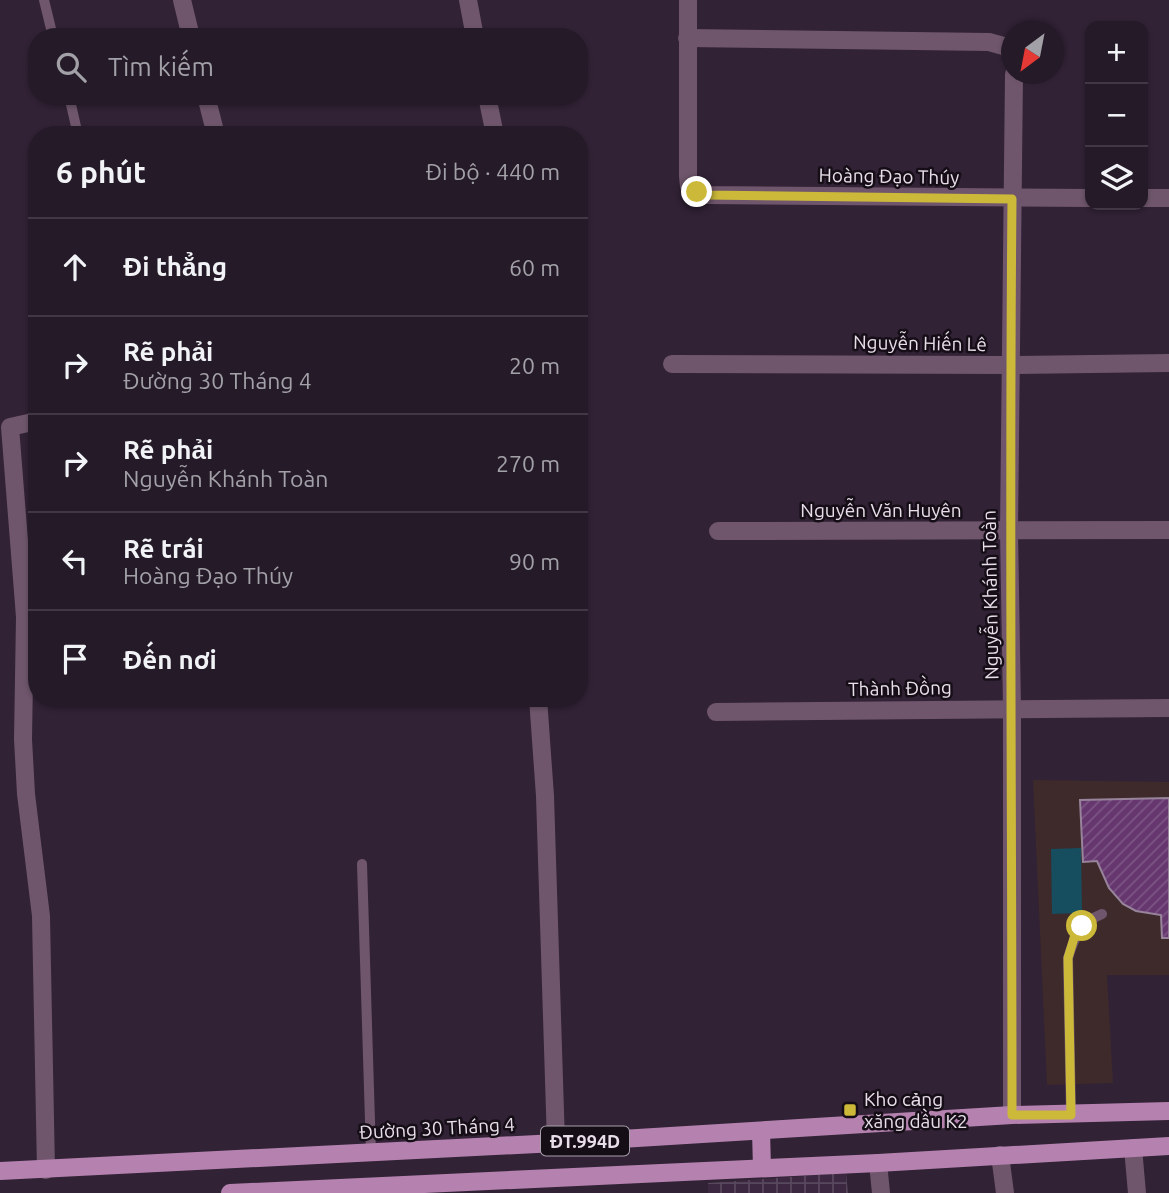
<!DOCTYPE html>
<html lang="vi">
<meta charset="utf-8">
<style>
:root{--surface:#251a28;--page:#312734;--text:#f1f3f6;--muted:#a3a1a8;--line:#423845}
body{margin:0;font-family:Ubuntu,sans-serif;background:var(--page);color:var(--text)}
.controls{position:absolute;right:21px;top:21px;display:grid;overflow:hidden;border-radius:14px;box-shadow:0 2px 5px #0004}
.controls button{width:63px;height:63px;display:grid;place-items:center;padding:0;border:0;border-bottom:2px solid var(--line);background:var(--surface);color:var(--text);font:35px sans-serif}
.compass{position:absolute;left:1001px;top:21px;width:63px;height:63px;border-radius:50%;background:var(--surface);box-shadow:0 2px 5px #0004;rotate:212deg}
.stop{position:absolute;width:21px;height:21px;margin:-16px;border:5px solid #ccb939;border-radius:50%;background:#fff}
.stop.end{background:#ccb939;border-color:#fff;box-shadow:0 2px 7px #0008}
.list{margin:0;padding:0;list-style:none}
h2{display:flex;justify-content:space-between;align-items:center;height:91px;margin:0;padding:0 28px;font-size:30px}
h2 small{font-size:23px;font-weight:400;color:var(--muted)}
.list li{display:grid;grid-template-columns:46px 1fr auto;gap:21px;align-items:center;box-sizing:border-box;height:98px;padding:0 28px;border-top:2px solid var(--line)}
.list b{display:block;font-size:26px;white-space:nowrap}
.list p{margin:0;font-size:23px;white-space:nowrap;color:var(--muted)}
.list em{font-size:23px;font-style:normal;color:var(--muted)}
.icon{flex:none;width:38px;height:38px;fill:none;stroke:currentColor;stroke-width:2;stroke-linecap:round;stroke-linejoin:round}
.map{position:relative;flex:none;width:1169px;height:1193px;overflow:hidden}
.search{position:absolute;background:var(--surface);box-shadow:0 2px 5px #0004;left:28px;top:28px;width:560px;height:77px;display:flex;align-items:center;gap:18px;box-sizing:border-box;padding:0 24px;border-radius:28px;color:var(--muted);font-size:26px}
.panel{position:absolute;background:var(--surface);box-shadow:0 2px 5px #0004;left:28px;top:126px;width:560px;height:581px;border-radius:28px}
.map>svg:first-child{display:block}
</style>
<div class="map">
<svg width="1169" height="1193" viewBox="0 0 1169 1193">
<defs>
<pattern id="industrial-grid" width="8" height="8" patternUnits="userSpaceOnUse" patternTransform="scale(1.75)"><rect width="8" height="8" fill="#3c2941"/><path d="M0 4h8M4 0v8" fill="none" stroke="#58485d"/></pattern>
<pattern id="building-hatch" width="6" height="6" patternUnits="userSpaceOnUse" patternTransform="scale(1.75)"><rect width="6" height="6" fill="#66376f"/><path d="M-1 1l2-2M0 6l6-6M5 7l2-2" fill="none" stroke="#7c5484"/></pattern>
</defs>
<rect width="100%" height="100%" fill="#312235"/>
<polygon fill="url(#industrial-grid)" points="846,1173 848,1193 708,1193 708,1183"/>
<polygon fill="#3e2a2b" points="1033,780 1169,782 1169,975 1107,975 1113,1083 1047,1085"/>
<polygon fill="#174e5f" points="1081,848 1082,913 1052,914 1051,849"/>
<polygon fill="url(#building-hatch)" stroke="#97849b" stroke-width="2" points="1169,798 1169,938 1162,938 1161,915 1136,911 1123,904 1109,888 1097,861 1083,862 1080,800"/>
<g fill="none" stroke-linecap="round" stroke-linejoin="round">
<g stroke="#6f566c" stroke-width="10">
<polyline points="44,0 53,37"/>
<polyline points="69,96 78,135"/>
<polyline points="362,864 371,1153"/>
<path d="M 1071,1115 L 1068,958 C 1074,938 1081,922 1102,914"/>
</g>
<g stroke="#6f566c" stroke-width="18">
<polyline points="182,0 191,37"/>
<polyline points="468,0 475,37"/>
<polyline points="688,0 688,176 689,186 706,195 1090,198"/>
<polyline points="687,38 989,42 1007,47 1012,57"/>
<polyline points="206,96 216,135"/>
<polyline points="487,96 495,135"/>
<polyline points="1143,198 1169,198"/>
<polyline points="672,364 1010,365 1169,363"/>
<polyline points="37,421 10,427 25,617 23,739 26,794 41,916 46,1170"/>
<polyline points="718,531 1169,530"/>
<polyline points="538,698 545,796 556,1143"/>
<polyline points="716,712 1169,708"/>
<polyline points="1012,1115 1012,708 1009,531 1014,74"/>
<polyline points="1133,1148 1137,1193"/>
<polyline points="1000,1155 1005,1193"/>
<polyline points="878,1163 881,1193"/>
</g>
<g stroke="#b582b0" stroke-width="18">
<polyline points="761,1131 762,1168"/>
<polyline points="0,1171 556,1143 1012,1115 1169,1111"/>
<polyline points="230,1193 878,1163 1169,1146"/>
</g>
</g>
<g fill="none" stroke-linecap="round" stroke-linejoin="round">
<path stroke="#ccb939" stroke-width="9" d="M 697,192 L 706,195 L 1012,199 C 1009,504 1012,810 1012,1115 L 1071,1115 L 1068,958 L 1074,938 L 1082,926"/>
</g>
<rect fill="#ccb939" stroke="#150e17" stroke-width="2.5" x="843" y="1103" width="14" height="14" rx="3.5"/>
<g text-anchor="middle" dominant-baseline="central" stroke-width="5" stroke-linejoin="round" paint-order="stroke">
<rect fill="#150e17" stroke="#a9a0ab" stroke-width="2" x="541" y="1126.5" width="88" height="29" rx="5"/>
<g font-size="18" font-weight="bold" fill="#e8deea">
<text x="585" y="1141">ĐT.994D</text>
</g>
<g font-size="19" fill="#e8deea" stroke="#150e17">
<text transform="translate(889 176) rotate(1)">Hoàng Đạo Thúy</text>
<text transform="translate(920 343) rotate(1)">Nguyễn Hiến Lê</text>
<text x="881" y="510">Nguyễn Văn Huyên</text>
<text transform="translate(990 595) rotate(-91)">Nguyễn Khánh Toàn</text>
<text transform="translate(900 688) rotate(-1)">Thành Đồng</text>
<text transform="translate(437 1128) rotate(-3)">Đường 30 Tháng 4</text>
</g>
<g font-size="19" fill="#e8deea" stroke="#150e17" text-anchor="start">
<text x="864" y="1099">Kho cảng<tspan x="864" dy="22">xăng dầu K2</tspan></text>
</g>
</g>
</svg>
<div class="controls">
<button>+</button>
<button>−</button>
<button><svg class="icon" aria-label="layers" viewBox="0 0 24 24"><path d="M12 4l9 5-9 5-9-5zM3 14l9 5 9-5"/></svg></button>
</div>
<svg class="compass" viewBox="-18 -18 36 36"><path d="M0-13l5 13h-10z" fill="#e53935"/><path d="M0 13l5-13h-10z" fill="#a3a1a8"/></svg>
<div class="stop" style="left:1082px;top:926px"></div>
<div class="stop end" style="left:697px;top:192px"></div>
<div class="search"><svg class="icon" aria-label="search" viewBox="0 0 24 24"><circle cx="10" cy="10" r="6"/><path d="M15 15l6 6"/></svg>Tìm kiếm</div>
<section class="panel">
<h2>6 phút<small>Đi bộ · 440 m</small></h2>
<ul class="list">
<li><svg class="icon" aria-label="ahead" viewBox="0 0 24 24"><path d="M12 20V5M6 11l6-6 6 6"/></svg><div><b>Đi thẳng</b></div><em>60 m</em></li>
<li><svg class="icon" aria-label="right" viewBox="0 0 24 24"><path d="M7 20v-9h11M14 6l5 5-5 5"/></svg><div><b>Rẽ phải</b><p>Đường 30 Tháng 4</p></div><em>20 m</em></li>
<li><svg class="icon" aria-label="right" viewBox="0 0 24 24"><path d="M7 20v-9h11M14 6l5 5-5 5"/></svg><div><b>Rẽ phải</b><p>Nguyễn Khánh Toàn</p></div><em>270 m</em></li>
<li><svg class="icon" aria-label="left" viewBox="0 0 24 24"><path d="M17 20v-9H6M10 6l-5 5 5 5"/></svg><div><b>Rẽ trái</b><p>Hoàng Đạo Thúy</p></div><em>90 m</em></li>
<li><svg class="icon" aria-label="arrive" viewBox="0 0 24 24"><path d="M6 21V4h12l-3 4 3 4H6"/></svg><div><b>Đến nơi</b></div></li>
</ul>
</section>
</div>
